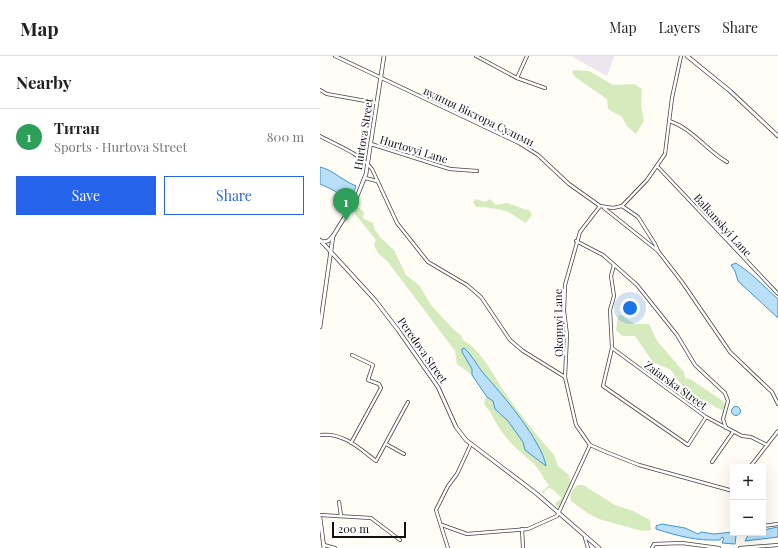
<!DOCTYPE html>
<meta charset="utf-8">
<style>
:root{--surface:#fff;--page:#f2f2f2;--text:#222;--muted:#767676;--line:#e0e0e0;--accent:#2563eb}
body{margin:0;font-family:"Playfair Display",serif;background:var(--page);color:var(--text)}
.controls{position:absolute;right:12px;bottom:12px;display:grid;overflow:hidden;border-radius:0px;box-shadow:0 4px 16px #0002}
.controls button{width:36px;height:36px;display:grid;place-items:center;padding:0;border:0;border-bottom:1px solid var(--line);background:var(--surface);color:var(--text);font:20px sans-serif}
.scale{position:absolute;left:12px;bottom:10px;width:74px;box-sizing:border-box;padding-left:4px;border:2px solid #111;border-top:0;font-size:11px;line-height:14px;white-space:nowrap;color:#111;-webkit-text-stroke:3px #fff;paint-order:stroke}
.you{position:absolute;left:310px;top:252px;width:14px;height:14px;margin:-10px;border:3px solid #fff;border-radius:50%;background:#1a73e8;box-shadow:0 0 0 6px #1a73e833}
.badge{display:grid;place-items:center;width:26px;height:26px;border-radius:50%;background:var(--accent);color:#fff;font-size:13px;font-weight:700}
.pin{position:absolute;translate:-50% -33px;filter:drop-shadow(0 1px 2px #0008)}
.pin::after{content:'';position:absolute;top:21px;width:14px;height:12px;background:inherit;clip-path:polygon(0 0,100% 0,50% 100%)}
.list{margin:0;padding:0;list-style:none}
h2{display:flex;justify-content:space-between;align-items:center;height:52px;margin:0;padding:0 16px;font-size:17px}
h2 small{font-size:13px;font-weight:400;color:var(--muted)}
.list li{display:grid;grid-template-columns:26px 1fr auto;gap:12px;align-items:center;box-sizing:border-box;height:56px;padding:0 16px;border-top:1px solid var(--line)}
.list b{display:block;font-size:15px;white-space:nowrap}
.list p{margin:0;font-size:13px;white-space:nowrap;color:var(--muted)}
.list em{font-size:13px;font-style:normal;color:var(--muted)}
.actions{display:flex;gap:8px;padding:12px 16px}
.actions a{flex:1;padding:9px 0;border:1px solid var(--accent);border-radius:0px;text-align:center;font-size:14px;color:var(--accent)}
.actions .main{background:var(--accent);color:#fff}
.map{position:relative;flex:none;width:458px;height:492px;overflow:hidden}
header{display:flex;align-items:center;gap:24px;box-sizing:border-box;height:56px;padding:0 20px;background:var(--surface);border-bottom:1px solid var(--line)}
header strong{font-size:19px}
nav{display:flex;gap:22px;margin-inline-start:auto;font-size:14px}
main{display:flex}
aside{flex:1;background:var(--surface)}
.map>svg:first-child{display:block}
</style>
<header>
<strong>Map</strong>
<nav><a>Map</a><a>Layers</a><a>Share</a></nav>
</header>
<main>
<aside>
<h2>Nearby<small></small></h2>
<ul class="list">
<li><span class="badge" style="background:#2e9e5b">1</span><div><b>Титан</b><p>Sports · Hurtova Street</p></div><em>800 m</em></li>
</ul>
<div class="actions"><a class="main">Save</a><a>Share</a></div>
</aside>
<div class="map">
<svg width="458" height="492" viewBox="0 0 458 492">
<rect width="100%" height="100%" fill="#fffdf5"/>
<polygon fill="#eee6ef" points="251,0 294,0 287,20"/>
<g fill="#d5ebbd">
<polygon points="253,14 269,15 293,29 314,28 322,33 321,50 324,65 316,78 307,70 302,61 288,53 287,43 255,21 252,17"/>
<path d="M 156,143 L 165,146 L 170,143 L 176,149 L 187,147 L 210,155 L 212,159 L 206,167 C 200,164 195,160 190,157 C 184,153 163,151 156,151 L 153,146 Z"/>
<path d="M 38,151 L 44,156 L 43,162 L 53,167 L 55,174 L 61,182 L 74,194 L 86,219 L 99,229 L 111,249 L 134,274 L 141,279 L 143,284 C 164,296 174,322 188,341 C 202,361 218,381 234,399 L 238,410 L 248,418 L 251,426 L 239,451 L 236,450 L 235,447 L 242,442 L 232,433 L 228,432 L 224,436 L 226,438 L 218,436 L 221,437 L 229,429 C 223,423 220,413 213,407 C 195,393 181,378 171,358 C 168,351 160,349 167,340 L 152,319 L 137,308 L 135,295 L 68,206 L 58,197 L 54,189 L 56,184 L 35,158 L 35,153 Z"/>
<polygon points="301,259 315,268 329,268 337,285 364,316 365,322 370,323 403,345 405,349 404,352 401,354 374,339 359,326 351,314 333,306 315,280 302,280 296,274 298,260"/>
<path d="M 258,429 L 263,429 L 295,449 L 313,455 L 330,464 L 331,474 L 322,475 L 279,463 L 269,458 L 251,445 C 249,439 253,432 258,429 Z"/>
</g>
<g fill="#b9e0f7" stroke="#3f96cf">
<path d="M 0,111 C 13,114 23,125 36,130 L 29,148 L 23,146 C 21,136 9,132 0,128 Z"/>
<polygon points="416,207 431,218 458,243 458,262 418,225 415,215 411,209"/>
<path d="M 144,292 C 153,300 157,310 164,318 C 182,338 222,385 226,410 L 205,394 L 203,386 L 188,365 L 175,353 L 173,345 L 167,341 L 152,319 L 152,313 L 142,296 L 142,293 Z"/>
<circle cx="416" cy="355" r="4.5"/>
<path d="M 342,468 L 365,472 L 378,478 L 381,476 L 394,478 L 413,476 L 416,480 L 415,488 L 402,487 L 404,482 L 402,481 L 400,484 C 377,485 358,480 336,473 L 336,470 Z"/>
<polygon points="458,471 458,481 425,485 429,477 443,477 443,474"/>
</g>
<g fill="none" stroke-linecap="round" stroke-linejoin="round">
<g stroke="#444" stroke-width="4">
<g id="minor">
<polyline points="15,0 199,87 218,99 249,128 280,150 293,152 302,150 318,161 335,188 338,195 362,226 410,296 452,336 458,348"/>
<polyline points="156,0 197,22 225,32"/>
<polyline points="197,22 207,0"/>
<polyline points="0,34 7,38 57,47"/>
<path d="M 349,65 C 372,72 386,94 407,106"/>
<path d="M 0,80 C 18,90 39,97 52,113 L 77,167 L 108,206 L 147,229 L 161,241 L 190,284 L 203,295 L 245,321"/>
<polyline points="51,88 117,109 130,113 157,115"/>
<polyline points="337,110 458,238"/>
<polyline points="45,122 57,125"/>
<polyline points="280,150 260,176 245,229 244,255 247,279 245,321 256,369 270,389 286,396 319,409 413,435"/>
<polyline points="302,150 327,124 345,98 352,42 361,0"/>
<polyline points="284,152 338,195"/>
<polyline points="256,185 283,199 317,229 357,279 375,309 405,337 408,345 403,363 406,372"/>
<polyline points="294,209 291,220 294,240 290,254 292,292 283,330 368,389 386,361"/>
<polyline points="292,292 386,361 422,380 431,381 447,389"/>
<path d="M 0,379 C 23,376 39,392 56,405 L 88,346"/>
<polyline points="31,387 61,332 59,328 48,324 53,309 32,299"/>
<polyline points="66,388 84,398"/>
<polyline points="392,406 413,376"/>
<polyline points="430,411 458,375"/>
<polyline points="19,446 21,460"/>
<polyline points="0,459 51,462 80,484"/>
<polyline points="122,469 147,478 208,473 237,460 270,389"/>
<polyline points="443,470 458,468"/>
<polyline points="202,473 203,492"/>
<polyline points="265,482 268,492"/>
<polyline points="4,489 15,492"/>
<polyline points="128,492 116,454 128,430 137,418 151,388"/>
<polyline points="332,492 334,488 362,487 399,492"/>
<polyline points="420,492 458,489"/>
</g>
</g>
<g stroke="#444" stroke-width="4.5">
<g id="tertiary">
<polyline points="367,0 410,35 458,80"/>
<polyline points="0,184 55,244 78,274 118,331 136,371 146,384 217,438 279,492"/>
<polyline points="2,186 8,185 13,180"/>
<polyline points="0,271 13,180 36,143 46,118 64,0"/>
<polyline points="0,462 4,492"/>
</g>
</g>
<use href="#minor" stroke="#fff" stroke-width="2.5"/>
<use href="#tertiary" stroke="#fff" stroke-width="3"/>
</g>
<g text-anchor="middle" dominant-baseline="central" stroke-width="4" stroke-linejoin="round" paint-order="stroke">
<g font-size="11" fill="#111" stroke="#fff">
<text transform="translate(159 60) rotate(26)">вулиця Віктора Сулими</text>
<text transform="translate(43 78) rotate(-81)">Hurtova Street</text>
<text transform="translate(94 93) rotate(17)">Hurtovyi Lane</text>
<text transform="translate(403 169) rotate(48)">Balkanskyi Lane</text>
<text transform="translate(238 267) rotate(-91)">Okopnyi Lane</text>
<text transform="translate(103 294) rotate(55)">Peredova Street</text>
<text transform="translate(356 329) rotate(36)">Zaiarska Street</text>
</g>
</g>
</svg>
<div class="controls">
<button>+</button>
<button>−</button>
</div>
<div class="scale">200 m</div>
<div class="you"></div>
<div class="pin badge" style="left:26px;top:165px;background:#2e9e5b">1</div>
</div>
</main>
